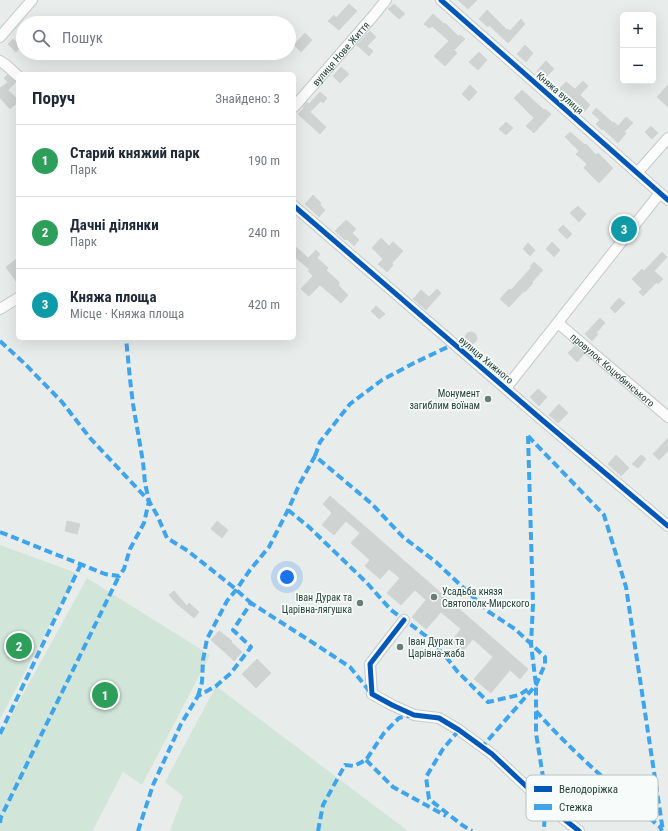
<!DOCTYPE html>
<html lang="uk">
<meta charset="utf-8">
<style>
:root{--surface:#fff;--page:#f6f6f7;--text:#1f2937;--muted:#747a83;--line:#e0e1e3;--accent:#697e78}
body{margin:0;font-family:"Roboto Condensed",sans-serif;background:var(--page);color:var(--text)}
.controls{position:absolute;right:12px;top:12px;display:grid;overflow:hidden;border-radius:6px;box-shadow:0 4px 16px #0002}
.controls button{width:36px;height:36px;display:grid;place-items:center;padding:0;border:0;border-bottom:1px solid var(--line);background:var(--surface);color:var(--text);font:20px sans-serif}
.you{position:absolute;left:287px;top:577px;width:14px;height:14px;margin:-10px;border:3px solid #fff;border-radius:50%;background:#1a73e8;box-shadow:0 0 0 6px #1a73e833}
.badge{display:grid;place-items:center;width:26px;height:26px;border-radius:50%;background:var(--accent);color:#fff;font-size:13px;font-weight:700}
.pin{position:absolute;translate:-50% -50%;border:2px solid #fff;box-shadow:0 1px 4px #0006}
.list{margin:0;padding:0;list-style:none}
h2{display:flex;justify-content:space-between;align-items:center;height:52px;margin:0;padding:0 16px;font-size:17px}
h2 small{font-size:13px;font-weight:400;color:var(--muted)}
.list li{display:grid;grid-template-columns:26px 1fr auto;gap:12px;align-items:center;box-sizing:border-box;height:72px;padding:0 16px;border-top:1px solid var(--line)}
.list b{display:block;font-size:15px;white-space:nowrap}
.list p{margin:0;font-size:13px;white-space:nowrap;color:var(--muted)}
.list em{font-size:13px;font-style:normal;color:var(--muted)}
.icon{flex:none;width:22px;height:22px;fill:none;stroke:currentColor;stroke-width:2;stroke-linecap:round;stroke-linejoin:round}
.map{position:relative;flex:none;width:668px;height:831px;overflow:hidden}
.search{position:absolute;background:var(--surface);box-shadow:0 4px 16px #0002;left:16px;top:16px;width:280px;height:44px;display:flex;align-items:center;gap:10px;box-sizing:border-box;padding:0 14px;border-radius:22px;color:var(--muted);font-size:15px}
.panel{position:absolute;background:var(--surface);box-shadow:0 4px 16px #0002;left:16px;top:72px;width:280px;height:268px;border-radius:6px}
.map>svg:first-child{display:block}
</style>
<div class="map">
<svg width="668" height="831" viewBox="0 0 668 831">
<rect width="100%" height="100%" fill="#e8edeb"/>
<g fill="#d1e6d8">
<polygon points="0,545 77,573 0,719"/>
<polygon points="87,578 210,655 142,785 123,772 93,830 95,831 0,831 0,736"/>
<polygon points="216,686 408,831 170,831 183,796 165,782"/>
</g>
<g fill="#cfd4d2" stroke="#d1d6d4">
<polygon points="458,0 477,0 468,9"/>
<polygon points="349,4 357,11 339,30 328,21 334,15 336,18"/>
<polygon points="394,4 405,14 399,19 388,9"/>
<polygon points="487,10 507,30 508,29 510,31 521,19 525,24 508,43 489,25 488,27 479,19"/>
<polygon points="433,14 444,24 445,23 459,37 460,35 465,39 454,50 457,53 445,66 434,56 449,41 432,26 429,28 424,24"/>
<polygon points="370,31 376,37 367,46 373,51 369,56 357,45"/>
<polygon points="305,33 312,40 301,52 294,45"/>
<polygon points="13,39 21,46 16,52 8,44"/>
<polygon points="525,45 533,53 526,62 517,54"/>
<polygon points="479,52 487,60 478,70 469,62"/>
<polygon points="546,61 554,69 545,78 537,71"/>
<polygon points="341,67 349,74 340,83 333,76"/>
<polygon points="7,75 16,82 8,90 18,100 18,102 10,109 0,98 0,88 8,82 4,78"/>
<polygon points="583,81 588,86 580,95 590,105 584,112 559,89 566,82 575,89"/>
<polygon points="470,85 477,92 469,101 462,94"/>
<polygon points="668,85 668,107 657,97"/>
<polygon points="522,90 544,110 545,109 551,114 534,133 526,126 534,118 514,98"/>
<polygon points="320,92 327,98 323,103 321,101 310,112 326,127 320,134 298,114 304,108 303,107 307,102 309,104"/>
<polygon points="596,108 613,123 614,122 618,126 626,117 633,123 624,132 626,133 618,143 603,129 602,130 596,124 600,120 592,113"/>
<polygon points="506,122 513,128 506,135 499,129"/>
<polygon points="651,126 658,133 652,139 645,132"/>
<polygon points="570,132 585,145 586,144 596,155 598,153 613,168 599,183 584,168 587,164 576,154 579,151 565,137"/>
<polygon points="313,195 321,203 320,205 325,210 319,217 305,204"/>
<polygon points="578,206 586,214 579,222 570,213"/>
<polygon points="346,220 356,229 352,233 359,240 354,246 347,239 345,240 335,231"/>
<polygon points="563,225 572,234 567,239 558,230"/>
<polygon points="381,238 389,246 393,242 403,251 392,263 393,265 387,272 378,264 383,259 372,248"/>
<polygon points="552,242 560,250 554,257 546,249"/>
<polygon points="528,243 535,250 530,256 523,249"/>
<polygon points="294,245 308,258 316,250 320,254 317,258 328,268 326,270 340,283 338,285 348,295 341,303 320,285 309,296 301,289 313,276 308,271 310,270 294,256"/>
<polygon points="662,252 667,257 654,271 663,279 658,284 657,282 643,296 639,292 642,289 632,279 642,269 644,271"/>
<polygon points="18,258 18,284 6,267"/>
<polygon points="534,262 543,270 532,282 533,283 525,292 524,291 509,307 500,299 509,289 511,290 531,268 530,267"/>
<polygon points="437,289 441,293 426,310 413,299 421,290 429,297"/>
<polygon points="619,298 625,303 615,313 610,308"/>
<polygon points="376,306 385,314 379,319 371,311"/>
<polygon points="600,318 605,323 596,333 598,334 592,341 585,334"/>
<circle cx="471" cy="338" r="6"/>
<polygon points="575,346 584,354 577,362 568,353"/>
<polygon points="538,389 547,397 539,406 530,397"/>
<polygon points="559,404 568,413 558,423 549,415"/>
<polygon points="668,438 668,451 659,460 653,454"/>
<polygon points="616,455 629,468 621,476 608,464"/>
<polygon points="641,455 646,459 638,468 632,464"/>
<polygon points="330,496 528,669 520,679 510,670 491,693 474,679 493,657 473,639 462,652 451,642 461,629 441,612 426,629 412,617 426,600 415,590 401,605 387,593 400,578 389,569 380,579 365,566 370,560 351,543 360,533 346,521 334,535 322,525 332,513 323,504"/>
<polygon points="67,521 80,524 77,534 65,531"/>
<polygon points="217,521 228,530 222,538 211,529"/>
<polygon points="174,591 187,606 189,603 199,612 194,618 176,603 169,595"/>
<polygon points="219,631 232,641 231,642 242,652 234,661 228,655 211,640"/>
<polygon points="257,659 271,673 256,688 242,674"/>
</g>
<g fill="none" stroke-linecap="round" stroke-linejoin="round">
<g stroke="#c5cac8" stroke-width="12">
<g id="minor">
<polyline points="441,0 668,200"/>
<polyline points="0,37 32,0"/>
<polyline points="0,61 6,65 18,76"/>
<path id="s1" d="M 294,107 L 374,15 L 386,0"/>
<polyline points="637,173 668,138"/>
<polyline points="294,206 541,419 668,526"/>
<polyline points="0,309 18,298"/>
<path id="s2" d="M 558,323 L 668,417"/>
<polyline points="506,388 660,193"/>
<polyline points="404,620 370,664 372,694 392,705 414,715 439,718 459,730 492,754 545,804 579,831"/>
</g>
</g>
<use href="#minor" stroke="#fcfcfc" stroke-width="10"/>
<g stroke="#3ea4ec" stroke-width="4" stroke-dasharray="8 4" stroke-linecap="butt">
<polyline points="0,341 24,363 62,402 90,438 149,501 157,515 167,538 188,551 232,586 251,603"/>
<polyline points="528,436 604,515 626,587 663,831"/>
<polyline points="528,436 533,604 531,644 536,685 536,733 543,777 545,804 544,831"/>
<polyline points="315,456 320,442 350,404 382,380 414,363 454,344"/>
<polyline points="288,510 309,527 367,583 391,610 426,636 447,658 457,671 488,702 519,695 530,688"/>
<polyline points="0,532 105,574 119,576 124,569 130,549 144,523 149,501 145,483 143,462 133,404 130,379 126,338"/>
<polyline points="198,696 202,682 203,660 207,639 227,601 236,590 250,570 269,547 288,510 300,483 315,456 372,504 403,537 436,562 489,612 515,629 545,657 545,664 536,685 482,747"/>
<path d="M 536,711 C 573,753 617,790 660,827 L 662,831"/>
<polyline points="459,730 443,749 426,777 429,799 462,825 472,831"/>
<polyline points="0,734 81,564"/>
<polyline points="366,760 393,787 446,816"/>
<polyline points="0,823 1,817 119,576"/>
<polyline points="138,831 153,785 181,724 198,696 216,686 231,673 251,647 233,630 251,603 318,646 350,667 371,693"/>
<polyline points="318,831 323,805 345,765 354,766 366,760 384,733 399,718 412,715"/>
</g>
<g stroke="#f7fbf9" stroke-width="8">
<g id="cycleway">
<polyline points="441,0 668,200"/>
<polyline points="294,206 541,419 668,526"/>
<polyline points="404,620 370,664 372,694 392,705 414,715 439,718 459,730 492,754 545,804 579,831"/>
</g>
</g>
<use href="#cycleway" stroke="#0057b8" stroke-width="5"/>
</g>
<g fill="#697e78" stroke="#f7fbf9" stroke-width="1.5">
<circle cx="488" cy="399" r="4"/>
<circle cx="434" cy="597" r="4"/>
<circle cx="360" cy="603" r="4"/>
<circle cx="400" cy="647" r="4"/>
</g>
<g text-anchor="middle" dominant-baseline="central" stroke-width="3.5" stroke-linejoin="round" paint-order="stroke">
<g font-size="10" fill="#24423a" stroke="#f7fbf9">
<text stroke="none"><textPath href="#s1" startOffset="71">вулиця Нове Життя</textPath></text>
<text transform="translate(560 93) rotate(41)">Княжа вулиця</text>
<text transform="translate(486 360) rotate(40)">вулиця Хижного</text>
<text stroke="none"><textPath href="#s2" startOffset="72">провулок Коцюбинського</textPath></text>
</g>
<g font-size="10" fill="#24423a" stroke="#f7fbf9" text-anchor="end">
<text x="480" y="393">Монумент<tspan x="480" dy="12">загиблим воїнам</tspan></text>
<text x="442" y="591" text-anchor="start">Усадьба князя<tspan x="442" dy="12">Святополк-Мирского</tspan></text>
<text x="352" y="597">Іван Дурак та<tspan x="352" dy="12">Царівна-лягушка</tspan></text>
<text x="408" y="641" text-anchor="start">Іван Дурак та<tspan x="408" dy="12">Царівна-жаба</tspan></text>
</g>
</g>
<rect x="526" y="775" width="132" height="46" rx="6" fill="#f7fbf9" stroke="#b8c4c0" stroke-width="1"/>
<rect x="534" y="786" width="18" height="6" fill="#0057b8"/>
<rect x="534" y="804" width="18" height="6" fill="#3ea4ec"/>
<g font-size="11" fill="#24423a">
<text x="559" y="793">Велодоріжка</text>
<text x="559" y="811">Стежка</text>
</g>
</svg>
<div class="controls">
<button>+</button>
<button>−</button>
</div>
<div class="you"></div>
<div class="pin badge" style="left:105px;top:695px;background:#2e9e5b">1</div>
<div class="pin badge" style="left:19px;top:646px;background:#2e9e5b">2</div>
<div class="pin badge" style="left:624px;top:229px;background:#0f9aa8">3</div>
<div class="search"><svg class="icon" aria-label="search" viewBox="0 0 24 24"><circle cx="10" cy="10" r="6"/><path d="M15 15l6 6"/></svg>Пошук</div>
<section class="panel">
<h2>Поруч<small>Знайдено: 3</small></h2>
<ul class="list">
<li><span class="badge" style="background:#2e9e5b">1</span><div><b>Старий княжий парк</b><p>Парк</p></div><em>190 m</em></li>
<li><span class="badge" style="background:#2e9e5b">2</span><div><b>Дачні ділянки</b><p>Парк</p></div><em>240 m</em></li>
<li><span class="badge" style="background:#0f9aa8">3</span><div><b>Княжа площа</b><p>Місце · Княжа площа</p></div><em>420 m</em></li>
</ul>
</section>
</div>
